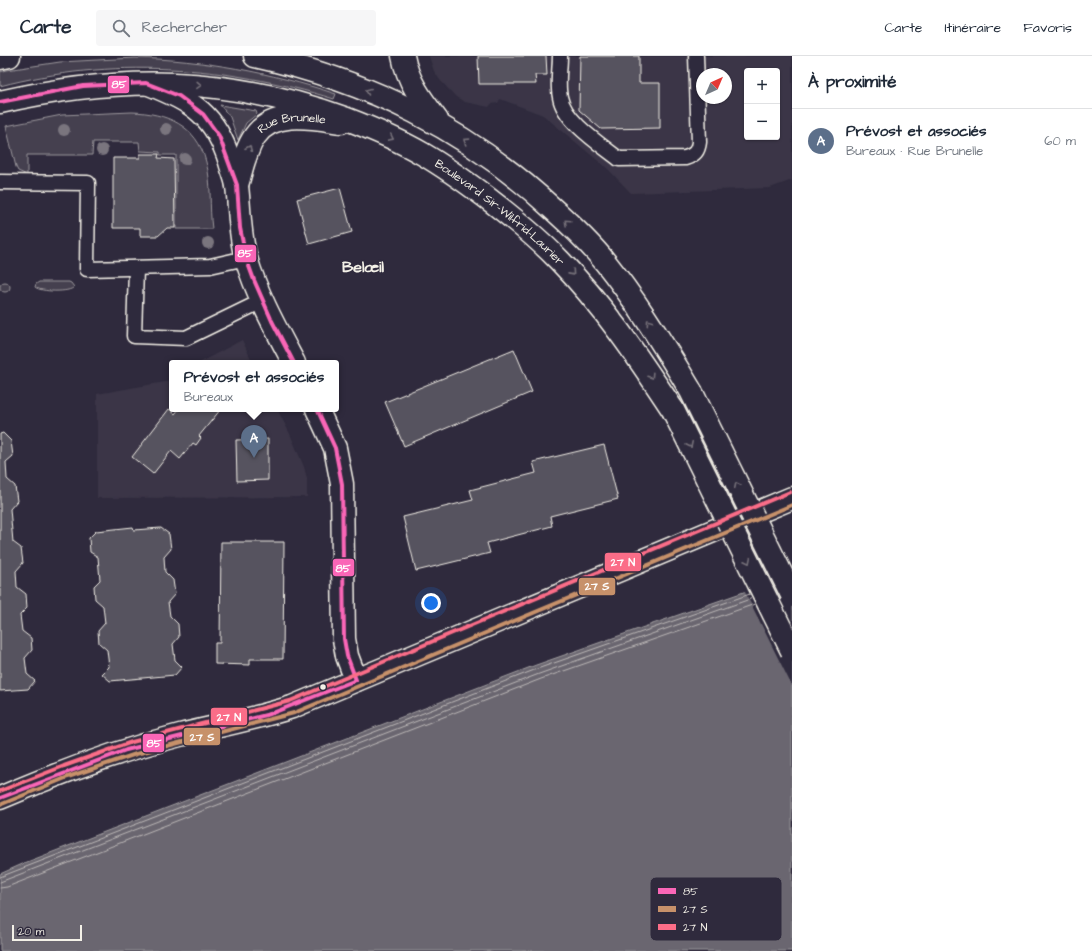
<!DOCTYPE html>
<html lang="fr">
<meta charset="utf-8">
<style>
:root{--surface:#fff;--page:#f6f6f7;--text:#1f2937;--muted:#747a83;--line:#e0e1e3;--accent:#0b8043}
body{margin:0;font-family:"Architects Daughter",sans-serif;background:var(--page);color:var(--text)}
.controls{position:absolute;right:12px;top:12px;display:grid;overflow:hidden;border-radius:4px;box-shadow:0 1px 3px #0004}
.controls button{width:36px;height:36px;display:grid;place-items:center;padding:0;border:0;border-bottom:1px solid var(--line);background:var(--surface);color:var(--text);font:20px sans-serif}
.compass{position:absolute;left:696px;top:12px;width:36px;height:36px;border-radius:50%;background:var(--surface);box-shadow:0 1px 3px #0004;rotate:44deg}
.scale{position:absolute;left:12px;bottom:10px;width:70px;box-sizing:border-box;padding-left:4px;border:2px solid #f4f1e8;border-top:0;font-size:11px;line-height:14px;white-space:nowrap;color:#f4f1e8;-webkit-text-stroke:3px #2f2a3d;paint-order:stroke}
.you{position:absolute;left:431px;top:547px;width:14px;height:14px;margin:-10px;border:3px solid #fff;border-radius:50%;background:#1a73e8;box-shadow:0 0 0 6px #1a73e833}
.badge{display:grid;place-items:center;width:26px;height:26px;border-radius:50%;background:var(--accent);color:#fff;font-size:13px;font-weight:700}
.pin{position:absolute;translate:-50% -33px;filter:drop-shadow(0 1px 2px #0008)}
.pin::after{content:'';position:absolute;top:21px;width:14px;height:12px;background:inherit;clip-path:polygon(0 0,100% 0,50% 100%)}
.popup{position:absolute;left:169px;top:304px;width:170px;height:52px;box-sizing:border-box;display:grid;place-content:center;border-radius:4px;background:var(--surface);filter:drop-shadow(0 1px 3px #0005);font-size:13px;white-space:nowrap;color:var(--muted)}
.popup b{font-size:15px;color:var(--text)}
.popup::after{content:'';position:absolute;left:50%;top:100%;margin-left:-8px;border:8px solid transparent;border-top-color:var(--surface)}
.list{margin:0;padding:0;list-style:none}
h2{display:flex;justify-content:space-between;align-items:center;height:52px;margin:0;padding:0 16px;font-size:17px}
h2 small{font-size:13px;font-weight:400;color:var(--muted)}
.list li{display:grid;grid-template-columns:26px 1fr auto;gap:12px;align-items:center;box-sizing:border-box;height:64px;padding:0 16px;border-top:1px solid var(--line)}
.list b{display:block;font-size:15px;white-space:nowrap}
.list p{margin:0;font-size:13px;white-space:nowrap;color:var(--muted)}
.list em{font-size:13px;font-style:normal;color:var(--muted)}
.icon{flex:none;width:22px;height:22px;fill:none;stroke:currentColor;stroke-width:2;stroke-linecap:round;stroke-linejoin:round}
.map{position:relative;flex:none;width:792px;height:895px;overflow:hidden}
header{display:flex;align-items:center;gap:24px;box-sizing:border-box;height:56px;padding:0 20px;background:var(--surface);border-bottom:1px solid var(--line)}
header strong{font-size:19px}
nav{display:flex;gap:22px;margin-inline-start:auto;font-size:14px}
.search{width:280px;height:36px;background:var(--page);display:flex;align-items:center;gap:10px;box-sizing:border-box;padding:0 14px;border-radius:4px;color:var(--muted);font-size:15px}
main{display:flex}
aside{flex:1;background:var(--surface)}
.map>svg:first-child{display:block}
</style>
<header>
<strong>Carte</strong>
<div class="search"><svg class="icon" aria-label="search" viewBox="0 0 24 24"><circle cx="10" cy="10" r="6"/><path d="M15 15l6 6"/></svg>Rechercher</div>
<nav><a>Carte</a><a>Itinéraire</a><a>Favoris</a></nav>
</header>
<main>
<div class="map">
<svg width="792" height="895" viewBox="0 0 792 895">
<rect width="100%" height="100%" fill="#2f2a3d"/>
<filter id="ink" filterUnits="userSpaceOnUse"><feTurbulence type="fractalNoise" baseFrequency=".025" numOctaves="2"/><feDisplacementMap in="SourceGraphic" scale="8" xChannelSelector="R" yChannelSelector="G"/><feConvolveMatrix kernelMatrix="1 2 1 2 8 2 1 2 1" color-interpolation-filters="sRGB"/></filter>
<g filter="url(#ink)">
<g fill="#3b3647" fill-rule="evenodd">
<path d="M 429,0 L 792,0 L 792,124 L 770,132 L 631,137 L 608,113 L 543,59 L 500,43 L 498,47 L 491,48 L 489,51 L 465,46 L 456,41 L 440,24 L 434,15 ZM 747,15 L 777,15 L 777,81 L 747,81 ZM 702,18 L 726,18 L 726,42 L 702,42 Z"/>
<polygon points="242,284 253,307 199,307"/>
<polygon points="172,322 172,353 277,353 290,378 304,411 307,423 307,441 97,442 97,338 165,326"/>
</g>
<g fill="#454050" stroke="#9c989c">
<path d="M 135,2 C 205,4 269,16 336,38 L 334,43 C 225,9 111,1 0,30 L 0,16 L 7,14 L 60,6 Z"/>
<polygon points="220,49 256,55 257,58 246,67 238,84 230,61"/>
<path d="M 132,56 C 166,57 197,69 206,106 C 212,127 209,151 212,173 L 176,173 L 176,99 L 160,99 L 160,96 L 140,95 L 139,86 L 93,86 L 92,99 L 27,99 L 27,119 L 18,115 L 16,111 L 6,70 L 62,59 Z"/>
<path d="M 39,226 L 69,226 L 71,227 L 74,231 C 70,237 40,236 35,231 L 36,228 Z"/>
<circle cx="5" cy="231" r="5"/>
</g>
<polygon fill="#6a6670" stroke="#a19ea0" points="792,519 792,895 0,895 0,818 27,806 536,609"/>
<polygon fill="#2f2a3d" points="792,517 792,630 744,534"/>
<g fill="none" stroke-linecap="round" stroke-linejoin="round">
<g stroke="#bdb9b8" stroke-width="1">
<polyline points="0,821 537,613 750,538"/>
<polyline points="0,826 539,618 753,542"/>
<polyline points="0,832 7,831 541,623 755,548"/>
</g>
</g>
<g fill="#56525f" stroke="#f4f1e8">
<polygon points="478,0 546,0 547,19 535,19 536,28 479,28"/>
<polygon points="580,0 639,0 639,27 660,27 660,72 601,73 579,54"/>
<polygon points="140,98 159,98 158,102 174,103 175,172 167,172 158,180 140,180 140,172 113,172 113,102 140,102"/>
<polygon points="340,132 352,176 309,188 297,143"/>
<polygon points="514,293 532,336 404,390 385,346"/>
<polygon points="169,353 175,358 179,353 221,353 199,380 201,382 196,389 193,387 180,403 171,395 153,418 132,401"/>
<polygon points="3,377 11,385 13,400 6,406 7,423 15,430 17,445 10,453 13,486 21,492 23,507 16,515 17,531 26,538 27,552 20,559 22,575 31,582 32,594 25,602 27,618 35,625 28,633 0,635 0,378"/>
<polygon points="268,383 268,424 237,425 236,384"/>
<polygon points="604,389 618,443 550,460 552,470 487,487 490,497 416,515 403,461 473,444 470,434 536,417 533,406"/>
<polygon points="133,471 134,474 161,472 169,478 171,493 164,501 165,516 173,524 175,538 168,546 170,560 178,568 179,581 173,588 175,604 182,611 175,619 110,625 102,618 109,611 107,594 99,587 98,575 105,567 103,550 95,543 94,530 100,524 98,501 90,496 89,482 96,475"/>
<polygon points="221,486 284,486 283,603 250,603 250,609 215,608 215,587 220,587"/>
</g>
<g fill="none" stroke-linecap="round" stroke-linejoin="round">
<g stroke="#f4f1e8" stroke-width="17">
<g id="service">
<path d="M 560,0 C 560,13 557,28 560,41 C 564,65 600,88 619,103 L 685,102 C 695,99 698,95 699,86 L 696,0"/>
<polyline points="0,126 88,127 87,213 210,210 246,202"/>
<polyline points="136,212 134,280 186,282 262,245"/>
</g>
</g>
<g stroke="#f4f1e8" stroke-width="25">
<g id="tertiary">
<path d="M 149,28 C 193,46 215,58 230,106 C 232,114 236,122 237,130 C 240,154 239,177 246,202 C 257,239 276,273 294,307"/>
<path id="s1" d="M 237,129 C 242,113 245,94 255,80 C 274,53 313,62 341,66"/>
<polyline points="317,353 335,392 342,428 344,583 347,600 356,624"/>
</g>
</g>
<g stroke="#f4f1e8" stroke-width="25">
<path id="secondary" d="M 0,742 C 58,717 118,695 180,679 C 218,670 255,663 292,651 L 792,442"/>
</g>
<g stroke="#f4f1e8" stroke-width="25">
<g id="primary">
<path d="M 255,0 C 369,25 467,73 553,153 C 572,170 590,187 606,207 C 638,247 665,291 691,335"/>
<path d="M 403,0 C 408,26 421,43 437,64"/>
<polyline points="0,2 9,0"/>
<path id="s2" d="M 0,46 C 121,18 230,20 347,63 C 373,73 399,84 423,98 C 445,111 466,126 486,141 C 512,161 537,181 559,204 C 603,249 638,301 673,354"/>
</g>
</g>
<use href="#service" stroke="#2f2a3d" stroke-width="14"/>
<use href="#tertiary" stroke="#2f2a3d" stroke-width="22"/>
<use href="#secondary" stroke="#2f2a3d" stroke-width="22"/>
<use href="#primary" stroke="#2f2a3d" stroke-width="22"/>
<g stroke="#f4f1e8" stroke-width="25" stroke-linecap="butt">
<g id="primary-bridge">
<polyline points="691,335 792,539"/>
<polyline points="673,354 792,595"/>
</g>
</g>
<use href="#primary-bridge" stroke="#2f2a3d" stroke-width="22"/>
<g stroke="#2f2a3d" stroke-width="7">
<g id="bus-1">
<polyline points="0,46 83,30 146,27 179,40 203,58 219,80 237,129 240,172 246,202 254,224 272,265 294,307"/>
<polyline points="0,742 126,694 270,658 356,624 347,600 344,583 342,428 335,392 317,353"/>
</g>
</g>
<g stroke="#2f2a3d" stroke-width="7">
<polyline id="bus-2" points="2,748 68,721 136,698 294,657 792,449"/>
</g>
<g stroke="#2f2a3d" stroke-width="7">
<polyline id="bus-3" points="0,735 64,710 132,686 290,645 790,436"/>
</g>
<use href="#bus-1" stroke="#fa66b7" stroke-width="4"/>
<use href="#bus-2" stroke="#c7916a" stroke-width="4"/>
<use href="#bus-3" stroke="#fb6d88" stroke-width="4"/>
</g>
<g fill="#7a757e">
<circle cx="166" cy="73" r="6"/>
<circle cx="64" cy="74" r="6"/>
<circle cx="102" cy="94" r="6"/>
<circle cx="185" cy="103" r="6"/>
<circle cx="208" cy="187" r="6"/>
</g>
<defs><path id="oneway-chevron" d="M-2-3.5L2.5 0L-2 3.5" fill="none" stroke-width="1.6" stroke-linecap="round" stroke-linejoin="round"/></defs>
<g stroke="#747079">
<use href="#oneway-chevron" transform="translate(199 29) rotate(2)"/>
<use href="#oneway-chevron" transform="translate(368 35) rotate(-158)"/>
<use href="#oneway-chevron" transform="translate(391 82) rotate(26)"/>
<use href="#oneway-chevron" transform="translate(466 85) rotate(-147)"/>
<use href="#oneway-chevron" transform="translate(249 92) rotate(-67)"/>
<use href="#oneway-chevron" transform="translate(567 166) rotate(-137)"/>
<use href="#oneway-chevron" transform="translate(572 217) rotate(48)"/>
<use href="#oneway-chevron" transform="translate(649 266) rotate(-125)"/>
<use href="#oneway-chevron" transform="translate(651 320) rotate(57)"/>
<use href="#oneway-chevron" transform="translate(690 389) rotate(64)"/>
<use href="#oneway-chevron" transform="translate(737 429) rotate(-116)"/>
<use href="#oneway-chevron" transform="translate(748 505) rotate(64)"/>
</g>
</g>
<circle fill="#f4f1e8" stroke="#2f2a3d" stroke-width="1.5" cx="323" cy="631" r="3.5"/>
<g text-anchor="middle" dominant-baseline="central" stroke-width="4" stroke-linejoin="round" paint-order="stroke">
<g font-size="12" fill="#f4f1e8" stroke="#2f2a3d">
<text stroke="none"><textPath href="#s1" startOffset="94">Rue Brunelle</textPath></text>
<text stroke="none"><textPath href="#s2" startOffset="533">Boulevard Sir-Wilfrid-Laurier</textPath></text>
</g>
<g font-size="16" font-weight="bold" fill="#f4f1e8" stroke="#2f2a3d">
<text x="363" y="211">Belœil</text>
</g>
</g>
<rect x="650" y="821" width="132" height="64" rx="6" fill="#2f2a3d" stroke="#6a6670" stroke-width="1"/>
<rect x="658" y="832" width="18" height="6" fill="#fa66b7"/>
<rect x="658" y="850" width="18" height="6" fill="#c7916a"/>
<rect x="658" y="868" width="18" height="6" fill="#fb6d88"/>
<g font-size="11" fill="#f4f1e8">
<text x="683" y="839">85</text>
<text x="683" y="857">27 S</text>
<text x="683" y="875">27 N</text>
</g>
<g stroke="#2f2a3d" stroke-width="1.5">
<rect x="107" y="19" width="23" height="19" rx="4" fill="#fa66b7"/>
<rect x="234" y="188" width="23" height="19" rx="4" fill="#fa66b7"/>
<rect x="604" y="496" width="38" height="20" rx="4" fill="#fb6d88"/>
<rect x="332" y="502" width="23" height="19" rx="4" fill="#fa66b7"/>
<rect x="578" y="521" width="38" height="19" rx="4" fill="#c7916a"/>
<rect x="210" y="651" width="38" height="19" rx="4" fill="#fb6d88"/>
<rect x="183" y="671" width="38" height="19" rx="4" fill="#c7916a"/>
<rect x="142" y="677" width="23" height="20" rx="4" fill="#fa66b7"/>
</g>
<g font-size="11" text-anchor="middle" font-weight="bold" fill="#fff">
<text x="119" y="32">85</text>
<text x="245" y="201">85</text>
<text x="623" y="510">27 N</text>
<text x="343" y="516">85</text>
<text x="597" y="534">27 S</text>
<text x="229" y="665">27 N</text>
<text x="202" y="685">27 S</text>
<text x="154" y="691">85</text>
</g>
</svg>
<div class="controls">
<button>+</button>
<button>−</button>
</div>
<svg class="compass" viewBox="-18 -18 36 36"><path d="M0-13l5 13h-10z" fill="#e53935"/><path d="M0 13l5-13h-10z" fill="#747a83"/></svg>
<div class="scale">20 m</div>
<div class="you"></div>
<div class="pin badge" style="left:254px;top:402px;background:#5c6f8a">A</div>
<div class="popup"><b>Prévost et associés</b>Bureaux</div>
</div>
<aside>
<h2>À proximité<small></small></h2>
<ul class="list">
<li><span class="badge" style="background:#5c6f8a">A</span><div><b>Prévost et associés</b><p>Bureaux · Rue Brunelle</p></div><em>60 m</em></li>
</ul>
</aside>
</main>
